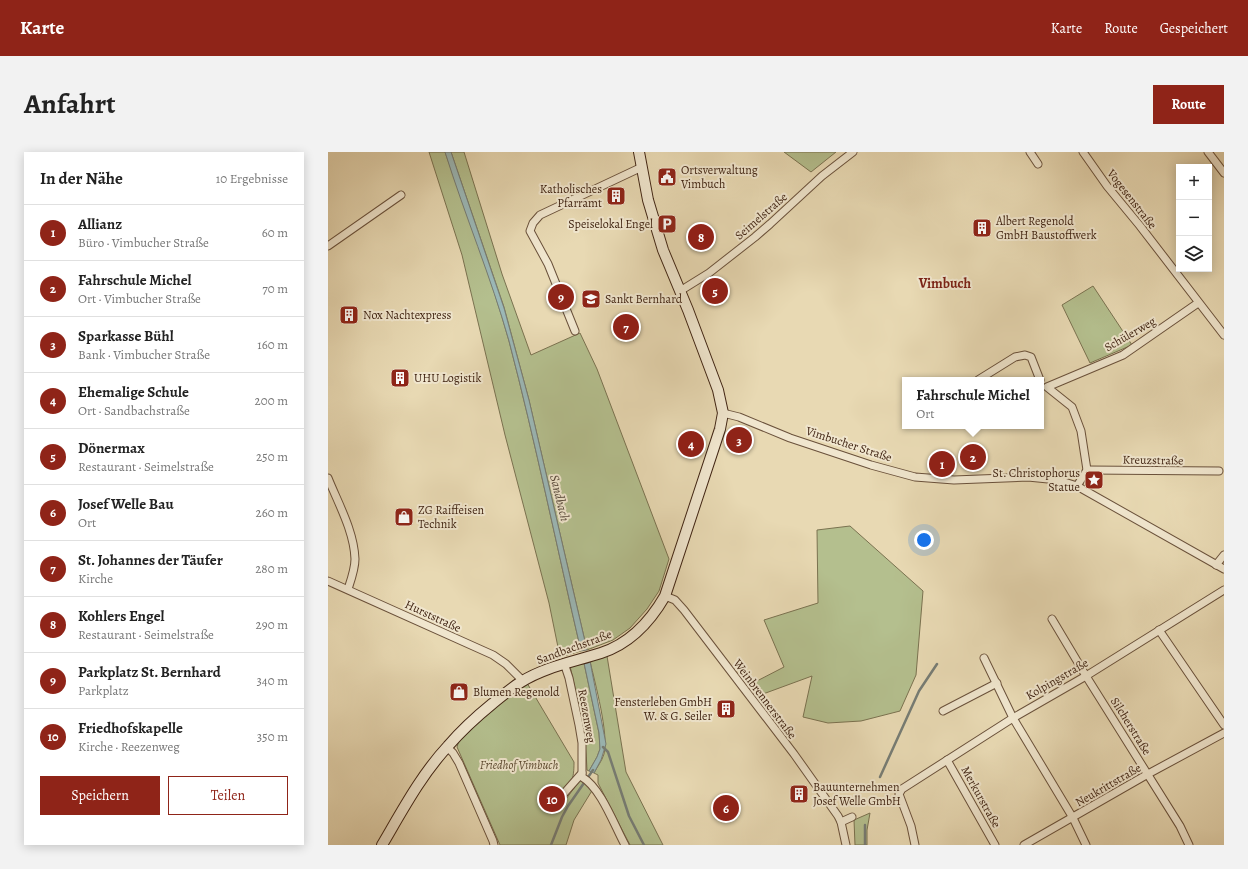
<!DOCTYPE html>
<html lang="de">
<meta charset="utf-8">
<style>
:root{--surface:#fff;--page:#f2f2f2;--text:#222;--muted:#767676;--line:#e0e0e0;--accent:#8f2418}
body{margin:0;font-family:Alegreya,serif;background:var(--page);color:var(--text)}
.controls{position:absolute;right:12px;top:12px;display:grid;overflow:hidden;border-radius:0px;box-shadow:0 2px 10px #0003}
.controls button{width:36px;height:36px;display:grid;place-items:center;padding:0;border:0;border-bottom:1px solid var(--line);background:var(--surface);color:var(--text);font:20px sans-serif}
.you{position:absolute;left:596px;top:388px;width:14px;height:14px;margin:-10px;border:3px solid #fff;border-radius:50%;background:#1a73e8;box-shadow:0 0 0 6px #1a73e833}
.badge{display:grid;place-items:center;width:26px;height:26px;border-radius:50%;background:var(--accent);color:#fff;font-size:13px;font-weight:700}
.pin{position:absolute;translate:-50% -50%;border:2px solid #fff;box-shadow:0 1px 4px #0006}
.popup{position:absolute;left:574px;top:225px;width:142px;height:52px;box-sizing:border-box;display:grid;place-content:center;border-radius:0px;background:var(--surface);filter:drop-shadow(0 1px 3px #0005);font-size:13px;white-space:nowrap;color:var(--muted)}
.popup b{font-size:15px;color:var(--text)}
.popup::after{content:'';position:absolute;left:50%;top:100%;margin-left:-8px;border:8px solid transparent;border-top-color:var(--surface)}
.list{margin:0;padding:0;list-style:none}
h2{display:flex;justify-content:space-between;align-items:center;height:52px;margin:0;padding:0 16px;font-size:17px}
h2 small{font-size:13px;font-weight:400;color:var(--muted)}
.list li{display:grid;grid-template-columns:26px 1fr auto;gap:12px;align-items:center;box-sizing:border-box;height:56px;padding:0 16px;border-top:1px solid var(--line)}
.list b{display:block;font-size:15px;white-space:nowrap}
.list p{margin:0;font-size:13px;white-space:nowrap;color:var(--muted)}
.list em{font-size:13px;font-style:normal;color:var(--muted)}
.actions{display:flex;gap:8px;padding:12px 16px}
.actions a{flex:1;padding:9px 0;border:1px solid var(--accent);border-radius:0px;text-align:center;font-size:14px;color:var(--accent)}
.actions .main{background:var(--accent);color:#fff}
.icon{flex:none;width:22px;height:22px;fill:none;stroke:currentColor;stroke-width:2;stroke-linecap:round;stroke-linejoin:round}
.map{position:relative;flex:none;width:896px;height:693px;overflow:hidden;border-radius:0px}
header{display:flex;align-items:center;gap:24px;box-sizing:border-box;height:56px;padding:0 20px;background:var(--accent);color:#fff}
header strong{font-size:19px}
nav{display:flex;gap:22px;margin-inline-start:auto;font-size:14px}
.intro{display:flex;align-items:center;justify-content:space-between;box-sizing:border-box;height:96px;padding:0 24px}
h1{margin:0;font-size:28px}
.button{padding:10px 18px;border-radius:0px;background:var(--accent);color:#fff;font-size:14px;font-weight:700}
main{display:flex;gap:24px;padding:0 24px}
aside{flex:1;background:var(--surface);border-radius:0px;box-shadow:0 2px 10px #0003}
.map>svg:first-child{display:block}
</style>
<header>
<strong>Karte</strong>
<nav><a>Karte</a><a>Route</a><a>Gespeichert</a></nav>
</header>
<div class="intro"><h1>Anfahrt</h1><a class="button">Route</a></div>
<main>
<aside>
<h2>In der Nähe<small>10 Ergebnisse</small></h2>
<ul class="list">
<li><span class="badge">1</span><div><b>Allianz</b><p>Büro · Vimbucher Straße</p></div><em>60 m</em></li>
<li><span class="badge">2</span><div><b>Fahrschule Michel</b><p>Ort · Vimbucher Straße</p></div><em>70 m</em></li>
<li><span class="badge">3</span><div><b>Sparkasse Bühl</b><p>Bank · Vimbucher Straße</p></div><em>160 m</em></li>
<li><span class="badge">4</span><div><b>Ehemalige Schule</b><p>Ort · Sandbachstraße</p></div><em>200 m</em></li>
<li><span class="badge">5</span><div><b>Dönermax</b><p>Restaurant · Seimelstraße</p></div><em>250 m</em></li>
<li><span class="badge">6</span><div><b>Josef Welle Bau</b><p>Ort</p></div><em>260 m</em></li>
<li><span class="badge">7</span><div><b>St. Johannes der Täufer</b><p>Kirche</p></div><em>280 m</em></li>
<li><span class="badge">8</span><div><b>Kohlers Engel</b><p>Restaurant · Seimelstraße</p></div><em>290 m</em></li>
<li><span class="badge">9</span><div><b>Parkplatz St. Bernhard</b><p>Parkplatz</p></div><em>340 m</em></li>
<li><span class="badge">10</span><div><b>Friedhofskapelle</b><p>Kirche · Reezenweg</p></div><em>350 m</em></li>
</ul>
<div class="actions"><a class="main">Speichern</a><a>Teilen</a></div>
</aside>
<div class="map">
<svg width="896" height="693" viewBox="0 0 896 693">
<rect width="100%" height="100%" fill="#e8d9b3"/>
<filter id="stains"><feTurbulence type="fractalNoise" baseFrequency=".005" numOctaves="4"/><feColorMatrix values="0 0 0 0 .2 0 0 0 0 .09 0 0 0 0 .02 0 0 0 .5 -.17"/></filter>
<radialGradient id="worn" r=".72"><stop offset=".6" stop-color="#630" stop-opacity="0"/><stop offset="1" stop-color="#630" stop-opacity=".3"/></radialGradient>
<g fill="#b4bf8e" stroke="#7a7250">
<path d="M 101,0 L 117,0 C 139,63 163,125 181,189 C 208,292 229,396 253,499 L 232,505 L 221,451 L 177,283 L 134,103 Z"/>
<polygon points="123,0 136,0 174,122 203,203 252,181 269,217 341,407 331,439 319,457 302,476 285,488 259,498 201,248 176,155"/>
<polygon points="456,0 508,0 483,20"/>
<polygon points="765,134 804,193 762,211 734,153"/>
<polygon points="522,374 595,439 588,523 572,559 533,569 500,571 475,565 484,524 435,542 427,530 456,515 436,468 490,451 489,378"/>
<path d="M 279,504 L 298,620 L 335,693 L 302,693 L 270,631 L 270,623 L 266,621 C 269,615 274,609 276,602 C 281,582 267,531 262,509 Z"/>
<path d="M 256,511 L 271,581 L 272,597 L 269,605 L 261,619 L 259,618 C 258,583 250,549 242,514 Z"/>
<path d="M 199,531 L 246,610 C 246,628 244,632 230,643 L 235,651 L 253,627 L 265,637 L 246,668 L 238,693 L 172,693 L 129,595 C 133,574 181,544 199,531 Z"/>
<polygon points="542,661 539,678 539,693 527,693 526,668"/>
</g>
<g fill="#9bb8b7" stroke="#777d75">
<path d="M 117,0 L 123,0 L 176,156 L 201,248 L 259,498 L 253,499 C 229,396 208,292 181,189 C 163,125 137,64 117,0 Z"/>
<polygon points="262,509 278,592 273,608 266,621 261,619 269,605 272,597 271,581 256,511"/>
</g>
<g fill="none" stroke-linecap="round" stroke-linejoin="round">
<g stroke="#777d75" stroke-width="2.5">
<polyline points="275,595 280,600 301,664 316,693"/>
<polyline points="552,625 591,539 609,512"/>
<polyline points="223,693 234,665 240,654 265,618"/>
<polyline points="537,693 537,673"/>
</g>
<g stroke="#6a513b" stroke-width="9">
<g id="street">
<polyline points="702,0 710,12"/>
<polyline points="755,0 779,34 812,74 896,183"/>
<polyline points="880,0 896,21"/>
<polyline points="0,94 73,43"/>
<polyline points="352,139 381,121 427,85 442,72 494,24 525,0"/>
<polyline points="247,179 220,112 202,79 205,71 212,63 314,15"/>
<polyline points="650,228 687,205 697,203 703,205 712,228"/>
<polyline points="395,261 411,265 462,286 543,313 587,325 626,328 700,325 730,328 749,334 896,417"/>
<polyline points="759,318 891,319"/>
<path d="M 0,326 C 10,351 26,379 27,407 C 27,417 23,428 20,437"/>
<polyline points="749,334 759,318 753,279 744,255 719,235 795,203 870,151"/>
<polyline points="888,413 896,403"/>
<polyline points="0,429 165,503 178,512 195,529"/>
<polyline points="337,444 347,448 356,458 466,602 510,664 513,670 518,693"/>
<polyline points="724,467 758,524 852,674 861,693"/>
<polyline points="831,478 896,573"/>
<polyline points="656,506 685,566 745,666 758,693"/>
<polyline points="615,559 669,531"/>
<polyline points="119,595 125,601 131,611 165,689 166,693"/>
<polyline points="619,608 667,693"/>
<path d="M 254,621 L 254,625 C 273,636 286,673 297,693"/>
<polyline points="223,640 224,638 231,647 254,621 254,591 251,573 241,526 236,511"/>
<polyline points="513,670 524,665"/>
<polyline points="587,693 583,674 571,642 574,637 685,566 758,524 896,438"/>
<polyline points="696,693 820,622 896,581"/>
</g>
</g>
<g stroke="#402413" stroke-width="12">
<path id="secondary" d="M 54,693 C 74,659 93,623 120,594 C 133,579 148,565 164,552 C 173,545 183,536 193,530 C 217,515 245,510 273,501 C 301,492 322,470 337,444 L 392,277 L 395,261 L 390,238 L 360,158 L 335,98 L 320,48 L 311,0"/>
</g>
<use href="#street" stroke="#f0e6ce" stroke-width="7"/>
<use href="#secondary" stroke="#f0e6ce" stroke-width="10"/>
</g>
<defs>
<g id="civic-square" transform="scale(1)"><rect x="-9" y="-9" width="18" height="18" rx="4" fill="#8f2418" stroke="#f0e6ce"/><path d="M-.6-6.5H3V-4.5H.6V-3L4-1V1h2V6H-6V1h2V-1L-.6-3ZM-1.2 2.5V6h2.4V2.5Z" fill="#fff"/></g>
<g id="building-square" transform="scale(1)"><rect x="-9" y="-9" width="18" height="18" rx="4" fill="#8f2418" stroke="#f0e6ce"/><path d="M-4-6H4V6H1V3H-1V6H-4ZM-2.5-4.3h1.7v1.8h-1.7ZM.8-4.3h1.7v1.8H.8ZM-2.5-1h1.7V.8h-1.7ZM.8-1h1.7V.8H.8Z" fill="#fff"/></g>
<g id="parking-square" transform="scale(1)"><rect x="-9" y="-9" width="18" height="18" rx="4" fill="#8f2418" stroke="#f0e6ce"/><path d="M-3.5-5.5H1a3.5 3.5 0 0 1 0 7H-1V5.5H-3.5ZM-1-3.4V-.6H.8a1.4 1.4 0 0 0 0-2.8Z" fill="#fff"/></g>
<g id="school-square" transform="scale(1)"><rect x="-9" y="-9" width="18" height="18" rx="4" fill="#8f2418" stroke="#f0e6ce"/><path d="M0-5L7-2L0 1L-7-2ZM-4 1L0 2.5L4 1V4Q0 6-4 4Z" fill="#fff"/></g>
<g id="sight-square" transform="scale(1)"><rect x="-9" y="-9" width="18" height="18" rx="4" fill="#8f2418" stroke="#f0e6ce"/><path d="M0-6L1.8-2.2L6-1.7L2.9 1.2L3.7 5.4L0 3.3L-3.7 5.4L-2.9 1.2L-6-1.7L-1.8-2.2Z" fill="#fff"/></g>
<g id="shop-square" transform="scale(1)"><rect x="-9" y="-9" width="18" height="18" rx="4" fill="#8f2418" stroke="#f0e6ce"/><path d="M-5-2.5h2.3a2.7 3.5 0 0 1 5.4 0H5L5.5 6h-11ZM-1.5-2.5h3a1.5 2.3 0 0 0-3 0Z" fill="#fff"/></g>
</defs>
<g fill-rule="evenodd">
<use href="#civic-square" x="339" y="25"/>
<use href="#building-square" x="288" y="44"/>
<use href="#parking-square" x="339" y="72"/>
<use href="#building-square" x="654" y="76"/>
<use href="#school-square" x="263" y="147"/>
<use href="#building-square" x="21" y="163"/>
<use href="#building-square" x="72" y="226"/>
<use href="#sight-square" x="766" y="328"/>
<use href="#shop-square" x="76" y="365"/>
<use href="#shop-square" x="131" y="540"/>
<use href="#building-square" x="398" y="557"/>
<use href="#building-square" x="471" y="642"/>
</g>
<g text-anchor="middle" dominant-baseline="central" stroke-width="4" stroke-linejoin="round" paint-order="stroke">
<g font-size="12" fill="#402413" stroke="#f0e6ce" text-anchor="start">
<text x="353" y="18">Ortsverwaltung<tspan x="353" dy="14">Vimbuch</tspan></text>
<text x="274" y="37" text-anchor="end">Katholisches<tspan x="274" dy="14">Pfarramt</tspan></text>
<text x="668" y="69">Albert Regenold<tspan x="668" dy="14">GmbH Baustoffwerk</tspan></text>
<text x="325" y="72" text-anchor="end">Speiselokal Engel</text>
<text x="277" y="147">Sankt Bernhard</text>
<text x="35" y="163">Nox Nachtexpress</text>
<text x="86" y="226">UHU Logistik</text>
<text x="752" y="321" text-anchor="end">St. Christophorus<tspan x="752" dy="14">Statue</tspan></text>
<text x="90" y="358">ZG Raiffeisen<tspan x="90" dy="14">Technik</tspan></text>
<text x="145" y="540">Blumen Regenold</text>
<text x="384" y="550" text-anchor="end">Fensterleben GmbH<tspan x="384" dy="14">W. &amp; G. Seiler</tspan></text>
<text x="485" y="635">Bauunternehmen<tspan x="485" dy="14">Josef Welle GmbH</tspan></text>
</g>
<g font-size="12" fill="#402413" stroke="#f0e6ce">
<text transform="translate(804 47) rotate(52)">Vogesenstraße</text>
<text transform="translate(433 64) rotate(-41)">Seimelstraße</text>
<text transform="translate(802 182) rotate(-30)">Schülerweg</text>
<text transform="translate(521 292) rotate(18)">Vimbucher Straße</text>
<text transform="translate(825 308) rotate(1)">Kreuzstraße</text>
<text transform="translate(105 464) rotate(25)">Hurststraße</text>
<text transform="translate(246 495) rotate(-20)">Sandbachstraße</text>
<text transform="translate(729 527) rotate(-30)">Kolpingstraße</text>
<text transform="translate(437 547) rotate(53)">Weinbrennerstraße</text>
<text transform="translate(259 564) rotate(80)">Reezenweg</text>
<text transform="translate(803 574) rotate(58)">Silcherstraße</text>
<text transform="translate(780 633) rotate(-30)">Neukrittstraße</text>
<text transform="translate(653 645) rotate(61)">Merkurstraße</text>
</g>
<g font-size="12" font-style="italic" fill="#5d4b32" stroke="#f0e6ce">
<text x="191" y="613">Friedhof Vimbuch</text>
</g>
<g font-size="13" font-style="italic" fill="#57493c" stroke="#f0e6ce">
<text transform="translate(232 346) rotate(76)">Sandbach</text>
</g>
<g font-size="14" font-weight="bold" fill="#7a1f14" stroke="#f0e6ce">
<text x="617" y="131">Vimbuch</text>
</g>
</g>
<rect width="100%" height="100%" filter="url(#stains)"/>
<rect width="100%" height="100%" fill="url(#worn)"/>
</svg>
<div class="controls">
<button>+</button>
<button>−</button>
<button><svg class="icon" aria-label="layers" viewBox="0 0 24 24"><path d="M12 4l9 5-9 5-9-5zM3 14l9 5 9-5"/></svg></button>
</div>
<div class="you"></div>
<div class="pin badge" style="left:614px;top:312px">1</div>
<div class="pin badge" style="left:645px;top:305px">2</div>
<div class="popup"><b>Fahrschule Michel</b>Ort</div>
<div class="pin badge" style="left:411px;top:288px">3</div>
<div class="pin badge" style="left:363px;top:292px">4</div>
<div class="pin badge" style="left:387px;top:139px">5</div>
<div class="pin badge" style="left:398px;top:656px">6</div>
<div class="pin badge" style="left:298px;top:175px">7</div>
<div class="pin badge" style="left:373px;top:85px">8</div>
<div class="pin badge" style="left:233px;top:145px">9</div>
<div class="pin badge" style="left:224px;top:647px">10</div>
</div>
</main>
